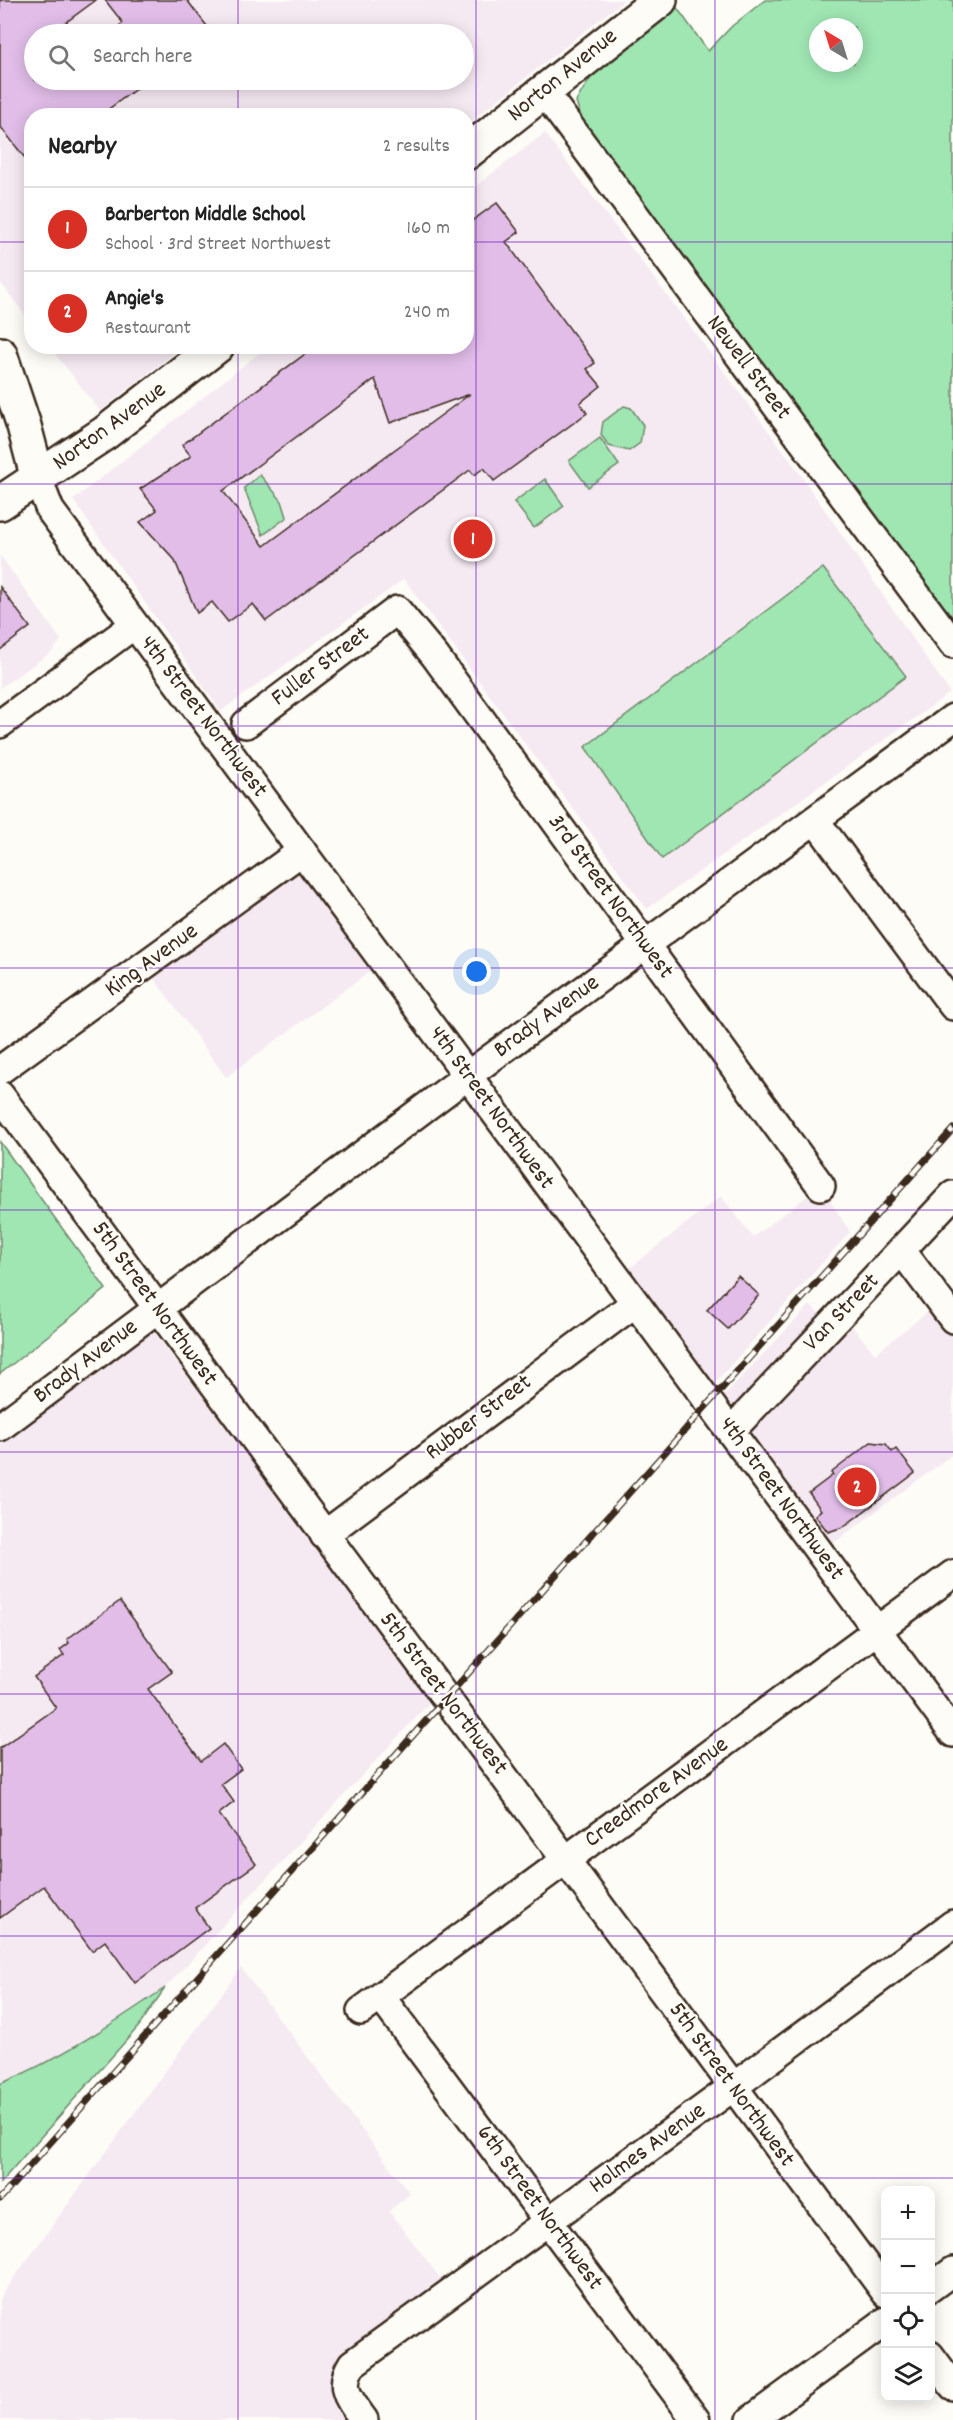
<!DOCTYPE html>
<meta charset="utf-8">
<style>
:root{--surface:#fff;--page:#f2f2f2;--text:#222;--muted:#767676;--line:#e0e0e0;--accent:#d93025}
body{margin:0;font-family:Dekko,sans-serif;background:var(--page);color:var(--text)}
.controls{position:absolute;right:18px;bottom:18px;display:grid;overflow:hidden;border-radius:12px;box-shadow:0 3px 15px #0003}
.controls button{width:54px;height:54px;display:grid;place-items:center;padding:0;border:0;border-bottom:2px solid var(--line);background:var(--surface);color:var(--text);font:30px sans-serif}
.compass{position:absolute;left:809px;top:18px;width:54px;height:54px;border-radius:50%;background:var(--surface);box-shadow:0 3px 15px #0003;rotate:322deg}
.you{position:absolute;left:477px;top:972px;width:21px;height:21px;margin:-15px;border:4px solid #fff;border-radius:50%;background:#1a73e8;box-shadow:0 0 0 9px #1a73e833}
.badge{display:grid;place-items:center;width:39px;height:39px;border-radius:50%;background:var(--accent);color:#fff;font-size:20px;font-weight:700}
.pin{position:absolute;translate:-50% -50%;border:3px solid #fff;box-shadow:0 2px 6px #0006}
.list{margin:0;padding:0;list-style:none}
h2{display:flex;justify-content:space-between;align-items:center;height:78px;margin:0;padding:0 24px;font-size:26px}
h2 small{font-size:20px;font-weight:400;color:var(--muted)}
.list li{display:grid;grid-template-columns:39px 1fr auto;gap:18px;align-items:center;box-sizing:border-box;height:84px;padding:0 24px;border-top:2px solid var(--line)}
.list b{display:block;font-size:22px;white-space:nowrap}
.list p{margin:0;font-size:20px;white-space:nowrap;color:var(--muted)}
.list em{font-size:20px;font-style:normal;color:var(--muted)}
.icon{flex:none;width:33px;height:33px;fill:none;stroke:currentColor;stroke-width:2;stroke-linecap:round;stroke-linejoin:round}
.map{position:relative;flex:none;width:953px;height:2420px;overflow:hidden}
.search{position:absolute;background:var(--surface);box-shadow:0 3px 15px #0003;left:24px;top:24px;width:450px;height:66px;display:flex;align-items:center;gap:15px;box-sizing:border-box;padding:0 21px;border-radius:33px;color:var(--muted);font-size:22px}
.panel{position:absolute;background:var(--surface);box-shadow:0 3px 15px #0003;left:24px;top:108px;width:450px;height:246px;border-radius:24px}
.map>svg:first-child{display:block}
</style>
<div class="map">
<svg width="953" height="2420" viewBox="0 0 953 2420">
<rect width="100%" height="100%" fill="#fdfcf7"/>
<filter id="ink" filterUnits="userSpaceOnUse"><feTurbulence type="fractalNoise" baseFrequency=".0167" numOctaves="2"/><feDisplacementMap in="SourceGraphic" scale="12" xChannelSelector="R" yChannelSelector="G"/><feConvolveMatrix kernelMatrix="1 2 1 2 8 2 1 2 1" color-interpolation-filters="sRGB"/></filter>
<g filter="url(#ink)">
<g fill="#f5e9f2" fill-rule="evenodd">
<path d="M 0,0 L 624,0 L 467,124 L 466,116 L 32,116 L 31,323 L 0,282 ZM 34,34 L 464,34 L 464,80 L 34,80 Z"/>
<polygon points="545,133 791,461 950,693 647,909 404,579 221,711 73,500 267,347 466,346 467,193"/>
<polygon points="50,347 182,347 100,411"/>
<polygon points="0,555 61,640 53,651 0,688"/>
<polygon points="302,851 383,962 226,1077 145,966"/>
<polygon points="821,1186 850,1232 704,1395 617,1278 721,1196 753,1237"/>
<polygon points="940,1302 953,1319 953,1454 820,1553 713,1407 810,1305 831,1324 841,1313 875,1354"/>
<polygon points="149,1326 433,1699 165,1988 102,2031 36,2068 0,2084 0,1446"/>
<polygon points="241,1968 410,2194 389,2211 451,2292 352,2365 364,2420 0,2420 0,2297"/>
</g>
<g fill="#9fe6b3" stroke="#6d8868" stroke-width="1.5" fill-rule="evenodd">
<path d="M 765,0 L 953,0 L 953,630 L 584,125 L 576,102 C 597,60 638,32 673,2 L 708,51 L 732,26 ZM 818,27 L 854,27 L 854,63 L 818,63 Z"/>
<polygon points="624,406 631,408 643,425 640,443 629,451 609,446 601,435 603,422"/>
<polygon points="600,438 619,465 588,487 569,461"/>
<polygon points="260,475 282,501 287,517 263,535 244,488"/>
<polygon points="545,479 564,506 534,528 514,502"/>
<polygon points="823,568 906,676 662,859 585,747"/>
<polygon points="0,1142 106,1289 0,1374"/>
<path d="M 165,1988 L 139,2026 L 0,2183 L 0,2084 C 60,2059 112,2024 165,1988 Z"/>
</g>
<g fill="#e1bde8" stroke="#3b2a1e" stroke-width="1.5" fill-rule="evenodd">
<polygon points="0,0 96,0 50,34 34,34 34,80 148,80 99,116 32,116 32,167 0,126"/>
<polygon points="105,0 187,0 213,34 108,34 123,23"/>
<path d="M 497,203 L 519,232 L 506,242 L 595,363 L 587,369 L 601,386 L 580,403 L 587,413 L 494,481 L 484,468 L 474,475 L 470,470 L 266,621 L 253,604 L 228,622 L 212,602 L 197,613 L 174,559 L 140,522 L 157,510 L 140,489 L 191,456 L 182,445 L 316,346 L 466,346 L 466,225 ZM 375,379 L 390,423 L 470,394 L 264,546 L 223,491 Z"/>
<polygon points="0,587 30,627 0,650"/>
<polygon points="738,1276 759,1295 728,1329 707,1310"/>
<polygon points="871,1442 886,1444 892,1452 896,1449 915,1473 843,1527 828,1532 815,1515 821,1510 809,1493 833,1475 831,1473"/>
<polygon points="120,1601 172,1672 148,1689 201,1761 223,1744 241,1769 221,1784 234,1802 219,1814 256,1864 195,1908 209,1928 135,1983 105,1941 92,1951 44,1886 0,1918 0,1748 56,1708 34,1677 64,1655 60,1650 69,1643 67,1639"/>
</g>
<g fill="none" stroke-linecap="round" stroke-linejoin="round">
<g stroke="#3b2a1e" stroke-width="32">
<g id="minor">
<polyline points="544,92 953,644"/>
<polyline points="38,479 50,510 953,1733"/>
<polyline points="0,724 134,625"/>
<polyline points="246,724 397,610 435,656 821,1186"/>
<polyline points="815,820 953,1006"/>
<polyline points="0,1070 302,851"/>
<polyline points="0,1095 886,2293"/>
<polyline points="902,1251 953,1319"/>
<polyline points="0,1427 479,1067 953,718"/>
<polyline points="731,1431 953,1195"/>
<polyline points="324,1535 635,1303"/>
<polyline points="381,1997 696,2420"/>
<polyline points="361,2011 953,1574"/>
<polyline points="930,2288 953,2271"/>
<polyline points="930,2355 953,2386"/>
<path d="M 364,2420 C 350,2400 337,2388 352,2364 L 733,2087 L 953,1924"/>
<polyline points="751,2420 886,2321"/>
</g>
</g>
<g stroke="#3b2a1e" stroke-width="38">
<g id="major">
<polyline points="466,153 660,0"/>
<polyline points="0,354 24,426 38,479"/>
<polyline points="0,503 105,433 217,346"/>
</g>
</g>
<use href="#minor" stroke="#fdfcf7" stroke-width="27"/>
<use href="#major" stroke="#fdfcf7" stroke-width="33"/>
<g stroke="#3b2a1e" stroke-width="7">
<polyline id="rail" points="0,2199 953,1129"/>
</g>
<use href="#rail" stroke="#fdfcf7" stroke-width="4.5" stroke-dasharray="14" stroke-linecap="butt"/>
</g>
</g>
<path fill="none" stroke="#7b2cbf" stroke-width="1.5" stroke-opacity="0.55" d="M 238,0 L 238,34M 476,0 L 476,2420M 715,0 L 715,2420M 238,80 L 238,116M 0,242 L 32,242M 466,242 L 953,242M 238,346 L 238,2420M 0,484 L 953,484M 0,726 L 953,726M 0,968 L 953,968M 0,1210 L 953,1210M 0,1452 L 953,1452M 0,1694 L 953,1694M 0,1936 L 953,1936M 0,2178 L 953,2178"/>
<g text-anchor="middle" dominant-baseline="central" stroke-width="4.5" stroke-linejoin="round" paint-order="stroke">
<g font-size="24" fill="#3b2a1e" stroke="#fdfcf7">
<text transform="translate(563 76) rotate(-39)">Norton Avenue</text>
<text transform="translate(748 368) rotate(53)">Newell Street</text>
<text transform="translate(110 427) rotate(-36)">Norton Avenue</text>
<text transform="translate(321 667) rotate(-37)">Fuller Street</text>
<text transform="translate(203 717) rotate(53)">4th Street Northwest</text>
<text transform="translate(610 897) rotate(54)">3rd Street Northwest</text>
<text transform="translate(152 961) rotate(-36)">King Avenue</text>
<text transform="translate(547 1017) rotate(-36)">Brady Avenue</text>
<text transform="translate(491 1108) rotate(54)">4th Street Northwest</text>
<text transform="translate(154 1304) rotate(54)">5th Street Northwest</text>
<text transform="translate(842 1313) rotate(-46)">Van Street</text>
<text transform="translate(86 1362) rotate(-37)">Brady Avenue</text>
<text transform="translate(479 1418) rotate(-37)">Rubber Street</text>
<text transform="translate(781 1499) rotate(54)">4th Street Northwest</text>
<text transform="translate(443 1694) rotate(53)">5th Street Northwest</text>
<text transform="translate(657 1793) rotate(-36)">Creedmore Avenue</text>
<text transform="translate(731 2085) rotate(54)">5th Street Northwest</text>
<text transform="translate(648 2149) rotate(-36)">Holmes Avenue</text>
<text transform="translate(539 2208) rotate(54)">6th Street Northwest</text>
</g>
</g>
</svg>
<div class="controls">
<button>+</button>
<button>−</button>
<button><svg class="icon" aria-label="locate" viewBox="0 0 24 24"><circle cx="12" cy="12" r="6"/><path d="M12 2v4M12 18v4M2 12h4M18 12h4"/></svg></button>
<button><svg class="icon" aria-label="layers" viewBox="0 0 24 24"><path d="M12 4l9 5-9 5-9-5zM3 14l9 5 9-5"/></svg></button>
</div>
<svg class="compass" viewBox="-18 -18 36 36"><path d="M0-13l5 13h-10z" fill="#e53935"/><path d="M0 13l5-13h-10z" fill="#767676"/></svg>
<div class="you"></div>
<div class="pin badge" style="left:473px;top:539px">1</div>
<div class="pin badge" style="left:857px;top:1487px">2</div>
<div class="search"><svg class="icon" aria-label="search" viewBox="0 0 24 24"><circle cx="10" cy="10" r="6"/><path d="M15 15l6 6"/></svg>Search here</div>
<section class="panel">
<h2>Nearby<small>2 results</small></h2>
<ul class="list">
<li><span class="badge">1</span><div><b>Barberton Middle School</b><p>School · 3rd Street Northwest</p></div><em>160 m</em></li>
<li><span class="badge">2</span><div><b>Angie's</b><p>Restaurant</p></div><em>240 m</em></li>
</ul>
</section>
</div>
